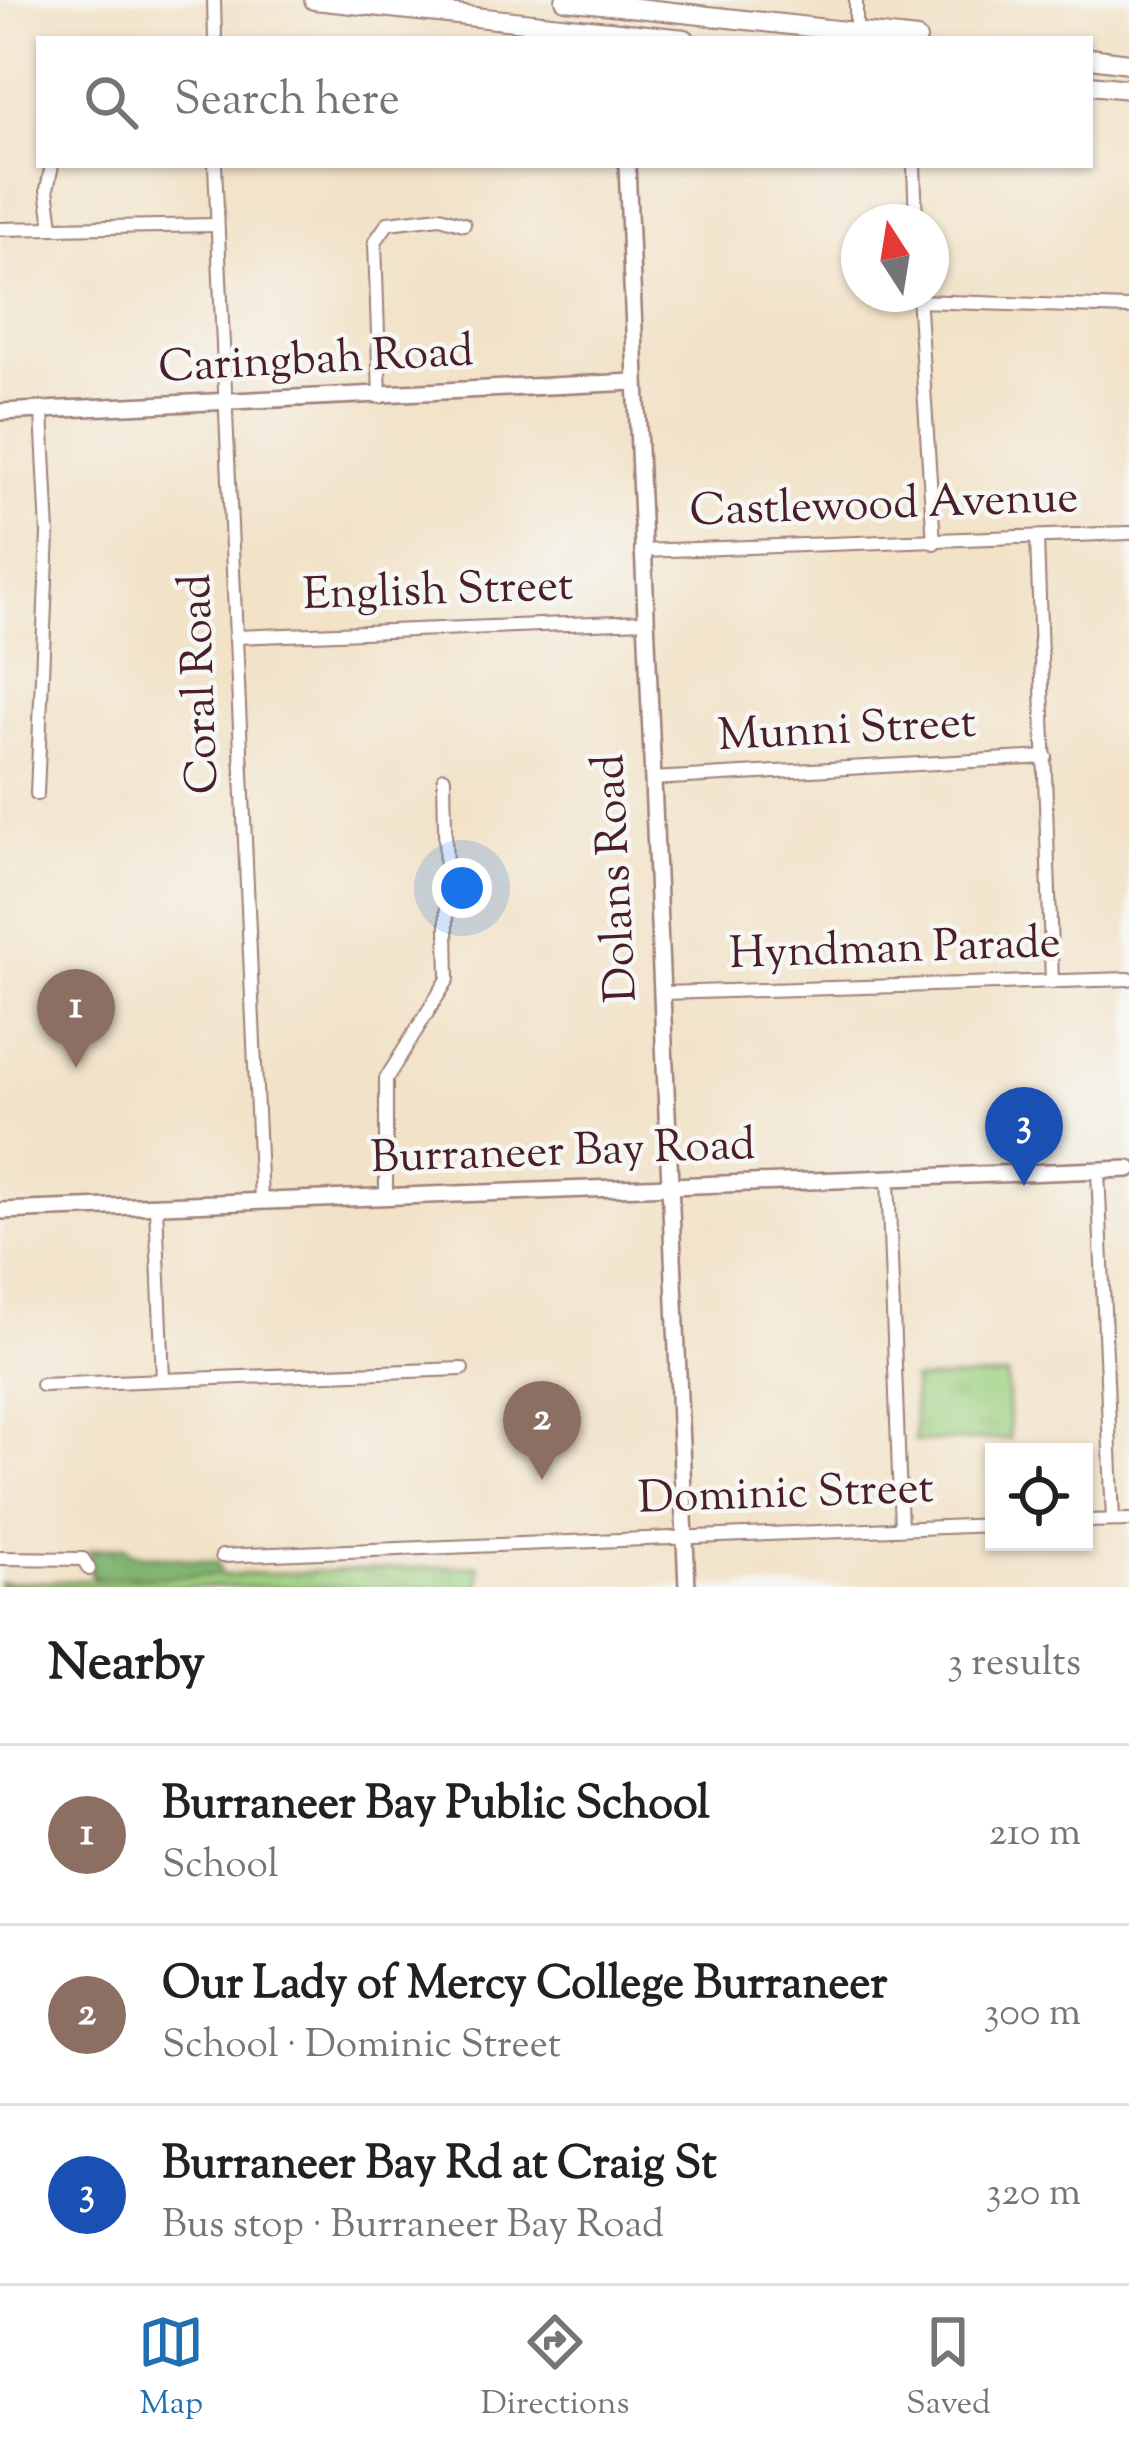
<!DOCTYPE html>
<meta charset="utf-8">
<style>
:root{--surface:#fff;--page:#f6f6f6;--text:#202124;--muted:#757577;--line:#e0e0e0;--accent:#1f6fb2}
body{margin:0;font-family:"Sorts Mill Goudy",serif;background:var(--page);color:var(--text)}
.controls{position:absolute;right:36px;bottom:36px;display:grid;overflow:hidden;border-radius:0px;box-shadow:0 3px 9px #0004}
.controls button{width:108px;height:108px;display:grid;place-items:center;padding:0;border:0;border-bottom:3px solid var(--line);background:var(--surface);color:var(--text);font:60px sans-serif}
.compass{position:absolute;left:841px;top:204px;width:108px;height:108px;border-radius:50%;background:var(--surface);box-shadow:0 3px 9px #0004;rotate:348deg}
.you{position:absolute;left:462px;top:888px;width:42px;height:42px;margin:-30px;border:9px solid #fff;border-radius:50%;background:#1a73e8;box-shadow:0 0 0 18px #1a73e833}
.badge{display:grid;place-items:center;width:78px;height:78px;border-radius:50%;background:var(--accent);color:#fff;font-size:39px;font-weight:700}
.pin{position:absolute;translate:-50% -99px;filter:drop-shadow(0 3px 6px #0008)}
.pin::after{content:'';position:absolute;top:63px;width:42px;height:36px;background:inherit;clip-path:polygon(0 0,100% 0,50% 100%)}
.list{margin:0;padding:0;list-style:none}
h2{display:flex;justify-content:space-between;align-items:center;height:156px;margin:0;padding:0 48px;font-size:51px}
h2 small{font-size:39px;font-weight:400;color:var(--muted)}
.list li{display:grid;grid-template-columns:78px 1fr auto;gap:36px;align-items:center;box-sizing:border-box;height:180px;padding:0 48px;border-top:3px solid var(--line)}
.list b{display:block;font-size:45px;white-space:nowrap}
.list p{margin:0;font-size:39px;white-space:nowrap;color:var(--muted)}
.list em{font-size:39px;font-style:normal;color:var(--muted)}
.icon{flex:none;width:66px;height:66px;fill:none;stroke:currentColor;stroke-width:2;stroke-linecap:round;stroke-linejoin:round}
.map{position:relative;flex:none;width:1129px;height:1587px;overflow:hidden}
.search{position:absolute;background:var(--surface);box-shadow:0 3px 9px #0004;left:36px;right:36px;top:36px;height:132px;display:flex;align-items:center;gap:30px;box-sizing:border-box;padding:0 42px;border-radius:0px;color:var(--muted);font-size:45px}
.sheet{height:696px;background:var(--surface)}
nav{display:flex;justify-content:space-around;align-items:center;box-sizing:border-box;height:168px;border-top:3px solid var(--line);background:var(--surface);font-size:33px;color:var(--muted)}
nav a{display:grid;justify-items:center;gap:6px}
nav .on{color:var(--accent)}
.map>svg:first-child{display:block}
</style>
<div class="map">
<svg width="1129" height="1587" viewBox="0 0 1129 1587">
<defs>
<pattern id="forest-crowns" width="20" height="18" patternUnits="userSpaceOnUse" patternTransform="scale(3)"><rect width="20" height="18" fill="#7eb26e"/><path d="M2 6a3 3 0 1 1 6 0M12 15a3 3 0 1 1 6 0" fill="none" stroke="#69905b"/></pattern>
<pattern id="park-tufts" width="24" height="20" patternUnits="userSpaceOnUse" patternTransform="scale(3)"><rect width="24" height="20" fill="#9dd07f"/><path d="M3 7l-1-3M5 7V3M7 7l1-3M15 17l-1-3M17 17v-4M19 17l1-3" fill="none" stroke="#89b26e"/></pattern>
</defs>
<rect width="100%" height="100%" fill="#f6f6f2"/>
<filter id="ink" filterUnits="userSpaceOnUse"><feTurbulence type="fractalNoise" baseFrequency=".00833" numOctaves="2"/><feDisplacementMap in="SourceGraphic" scale="24" xChannelSelector="R" yChannelSelector="G"/><feConvolveMatrix kernelMatrix="1 2 1 2 8 2 1 2 1" color-interpolation-filters="sRGB"/></filter>
<filter id="wash" filterUnits="userSpaceOnUse"><feTurbulence type="fractalNoise" baseFrequency=".004" numOctaves="4" result="noise"/><feDisplacementMap in="SourceGraphic" scale="48" xChannelSelector="R" yChannelSelector="G"/><feGaussianBlur stdDeviation="2.7" result="paint"/><feColorMatrix in="noise" values="0 0 0 0 0 0 0 0 0 0 0 0 0 0 0 0 0 1.4 0 .05"/><feComposite in="paint" operator="in"/></filter>
<g filter="url(#wash)">
<rect width="100%" height="100%" fill="#f2e2c7"/>
<polygon fill="url(#forest-crowns)" stroke="#64684c" stroke-width="3" points="125,1546 130,1553 218,1562 221,1575 479,1566 480,1587 103,1587 91,1573 89,1550"/>
<g fill="url(#park-tufts)" stroke="#747855" stroke-width="3">
<polygon points="1007,1376 1010,1439 915,1442 913,1380"/>
<polygon points="479,1566 480,1587 0,1587 0,1583"/>
</g>
</g>
<g filter="url(#ink)">
<g fill="none" stroke-linecap="round" stroke-linejoin="round">
<g stroke="#9e8079" stroke-width="16">
<g id="minor">
<polyline points="214,0 215,39"/>
<polyline points="856,0 856,32"/>
<polyline points="215,165 261,1201"/>
<polyline points="914,165 916,222"/>
<polyline points="52,226 47,189 52,165"/>
<polyline points="0,229 216,225"/>
<polyline points="918,294 934,543"/>
<polyline points="918,301 1129,308"/>
<polyline points="380,397 375,242 388,223 440,217 464,224"/>
<polyline points="1037,538 1052,982"/>
<polyline points="641,551 1129,533"/>
<polyline points="235,637 645,621"/>
<polyline points="652,779 1046,757"/>
<polyline points="37,794 48,534 42,412"/>
<polyline points="663,993 1129,979"/>
<polyline points="1098,1170 1113,1520"/>
<polyline points="888,1178 901,1528"/>
<polyline points="386,1197 386,1079 448,979 444,778"/>
<polyline points="156,1205 163,1380 462,1369"/>
<polyline points="42,1385 163,1380"/>
<polyline points="1084,1521 1129,1520"/>
<polyline points="222,1556 994,1525"/>
<polyline points="0,1558 83,1559 89,1569"/>
</g>
</g>
<g stroke="#9e8079" stroke-width="20">
<g id="tertiary">
<polyline points="627,165 687,1587"/>
<polyline points="0,412 635,382"/>
<polyline points="0,1211 1129,1169"/>
</g>
</g>
<g stroke="#9e8079" stroke-width="22">
<g id="primary">
<polyline points="314,0 685,39"/>
<polyline points="565,0 917,39"/>
<polyline points="1090,58 1129,63"/>
<polyline points="1090,85 1129,89"/>
</g>
</g>
<use href="#minor" stroke="#fff" stroke-width="12"/>
<use href="#tertiary" stroke="#fff" stroke-width="15"/>
<use href="#primary" stroke="#fff" stroke-width="18"/>
</g>
</g>
<g text-anchor="middle" dominant-baseline="central" stroke-width="9" stroke-linejoin="round" paint-order="stroke">
<g font-size="45" fill="#4a1f2b" stroke="#f6f6f2">
<text transform="translate(316 362) rotate(-3)">Caringbah Road</text>
<text transform="translate(884 507) rotate(-2)">Castlewood Avenue</text>
<text transform="translate(438 593) rotate(-2)">English Street</text>
<text transform="translate(202 684) rotate(-92)">Coral Road</text>
<text transform="translate(847 732) rotate(-3)">Munni Street</text>
<text transform="translate(618 878) rotate(-93)">Dolans Road</text>
<text transform="translate(895 951) rotate(-2)">Hyndman Parade</text>
<text transform="translate(563 1154) rotate(-2)">Burraneer Bay Road</text>
<text transform="translate(786 1496) rotate(-2)">Dominic Street</text>
</g>
</g>
</svg>
<div class="controls">
<button><svg class="icon" aria-label="locate" viewBox="0 0 24 24"><circle cx="12" cy="12" r="6"/><path d="M12 2v4M12 18v4M2 12h4M18 12h4"/></svg></button>
</div>
<svg class="compass" viewBox="-18 -18 36 36"><path d="M0-13l5 13h-10z" fill="#e53935"/><path d="M0 13l5-13h-10z" fill="#757577"/></svg>
<div class="you"></div>
<div class="pin badge" style="left:76px;top:1068px;background:#8d6e63">1</div>
<div class="pin badge" style="left:542px;top:1480px;background:#8d6e63">2</div>
<div class="pin badge" style="left:1024px;top:1186px;background:#1a4fb4">3</div>
<div class="search"><svg class="icon" aria-label="search" viewBox="0 0 24 24"><circle cx="10" cy="10" r="6"/><path d="M15 15l6 6"/></svg>Search here</div>
</div>
<section class="sheet">
<h2>Nearby<small>3 results</small></h2>
<ul class="list">
<li><span class="badge" style="background:#8d6e63">1</span><div><b>Burraneer Bay Public School</b><p>School</p></div><em>210 m</em></li>
<li><span class="badge" style="background:#8d6e63">2</span><div><b>Our Lady of Mercy College Burraneer</b><p>School · Dominic Street</p></div><em>300 m</em></li>
<li><span class="badge" style="background:#1a4fb4">3</span><div><b>Burraneer Bay Rd at Craig St</b><p>Bus stop · Burraneer Bay Road</p></div><em>320 m</em></li>
</ul>
</section>
<nav>
<a class="on"><svg class="icon" aria-label="map" viewBox="0 0 24 24"><path d="M3 6l6-2 6 2 6-2v14l-6 2-6-2-6 2zM9 4v14M15 6v14"/></svg>Map</a>
<a><svg class="icon" aria-label="directions" viewBox="0 0 24 24"><path d="M12 3l9 9-9 9-9-9zM9 14v-3h6M13 9l2 2-2 2"/></svg>Directions</a>
<a><svg class="icon" aria-label="saved" viewBox="0 0 24 24"><path d="M7 4h10v16l-5-4-5 4z"/></svg>Saved</a>
</nav>
